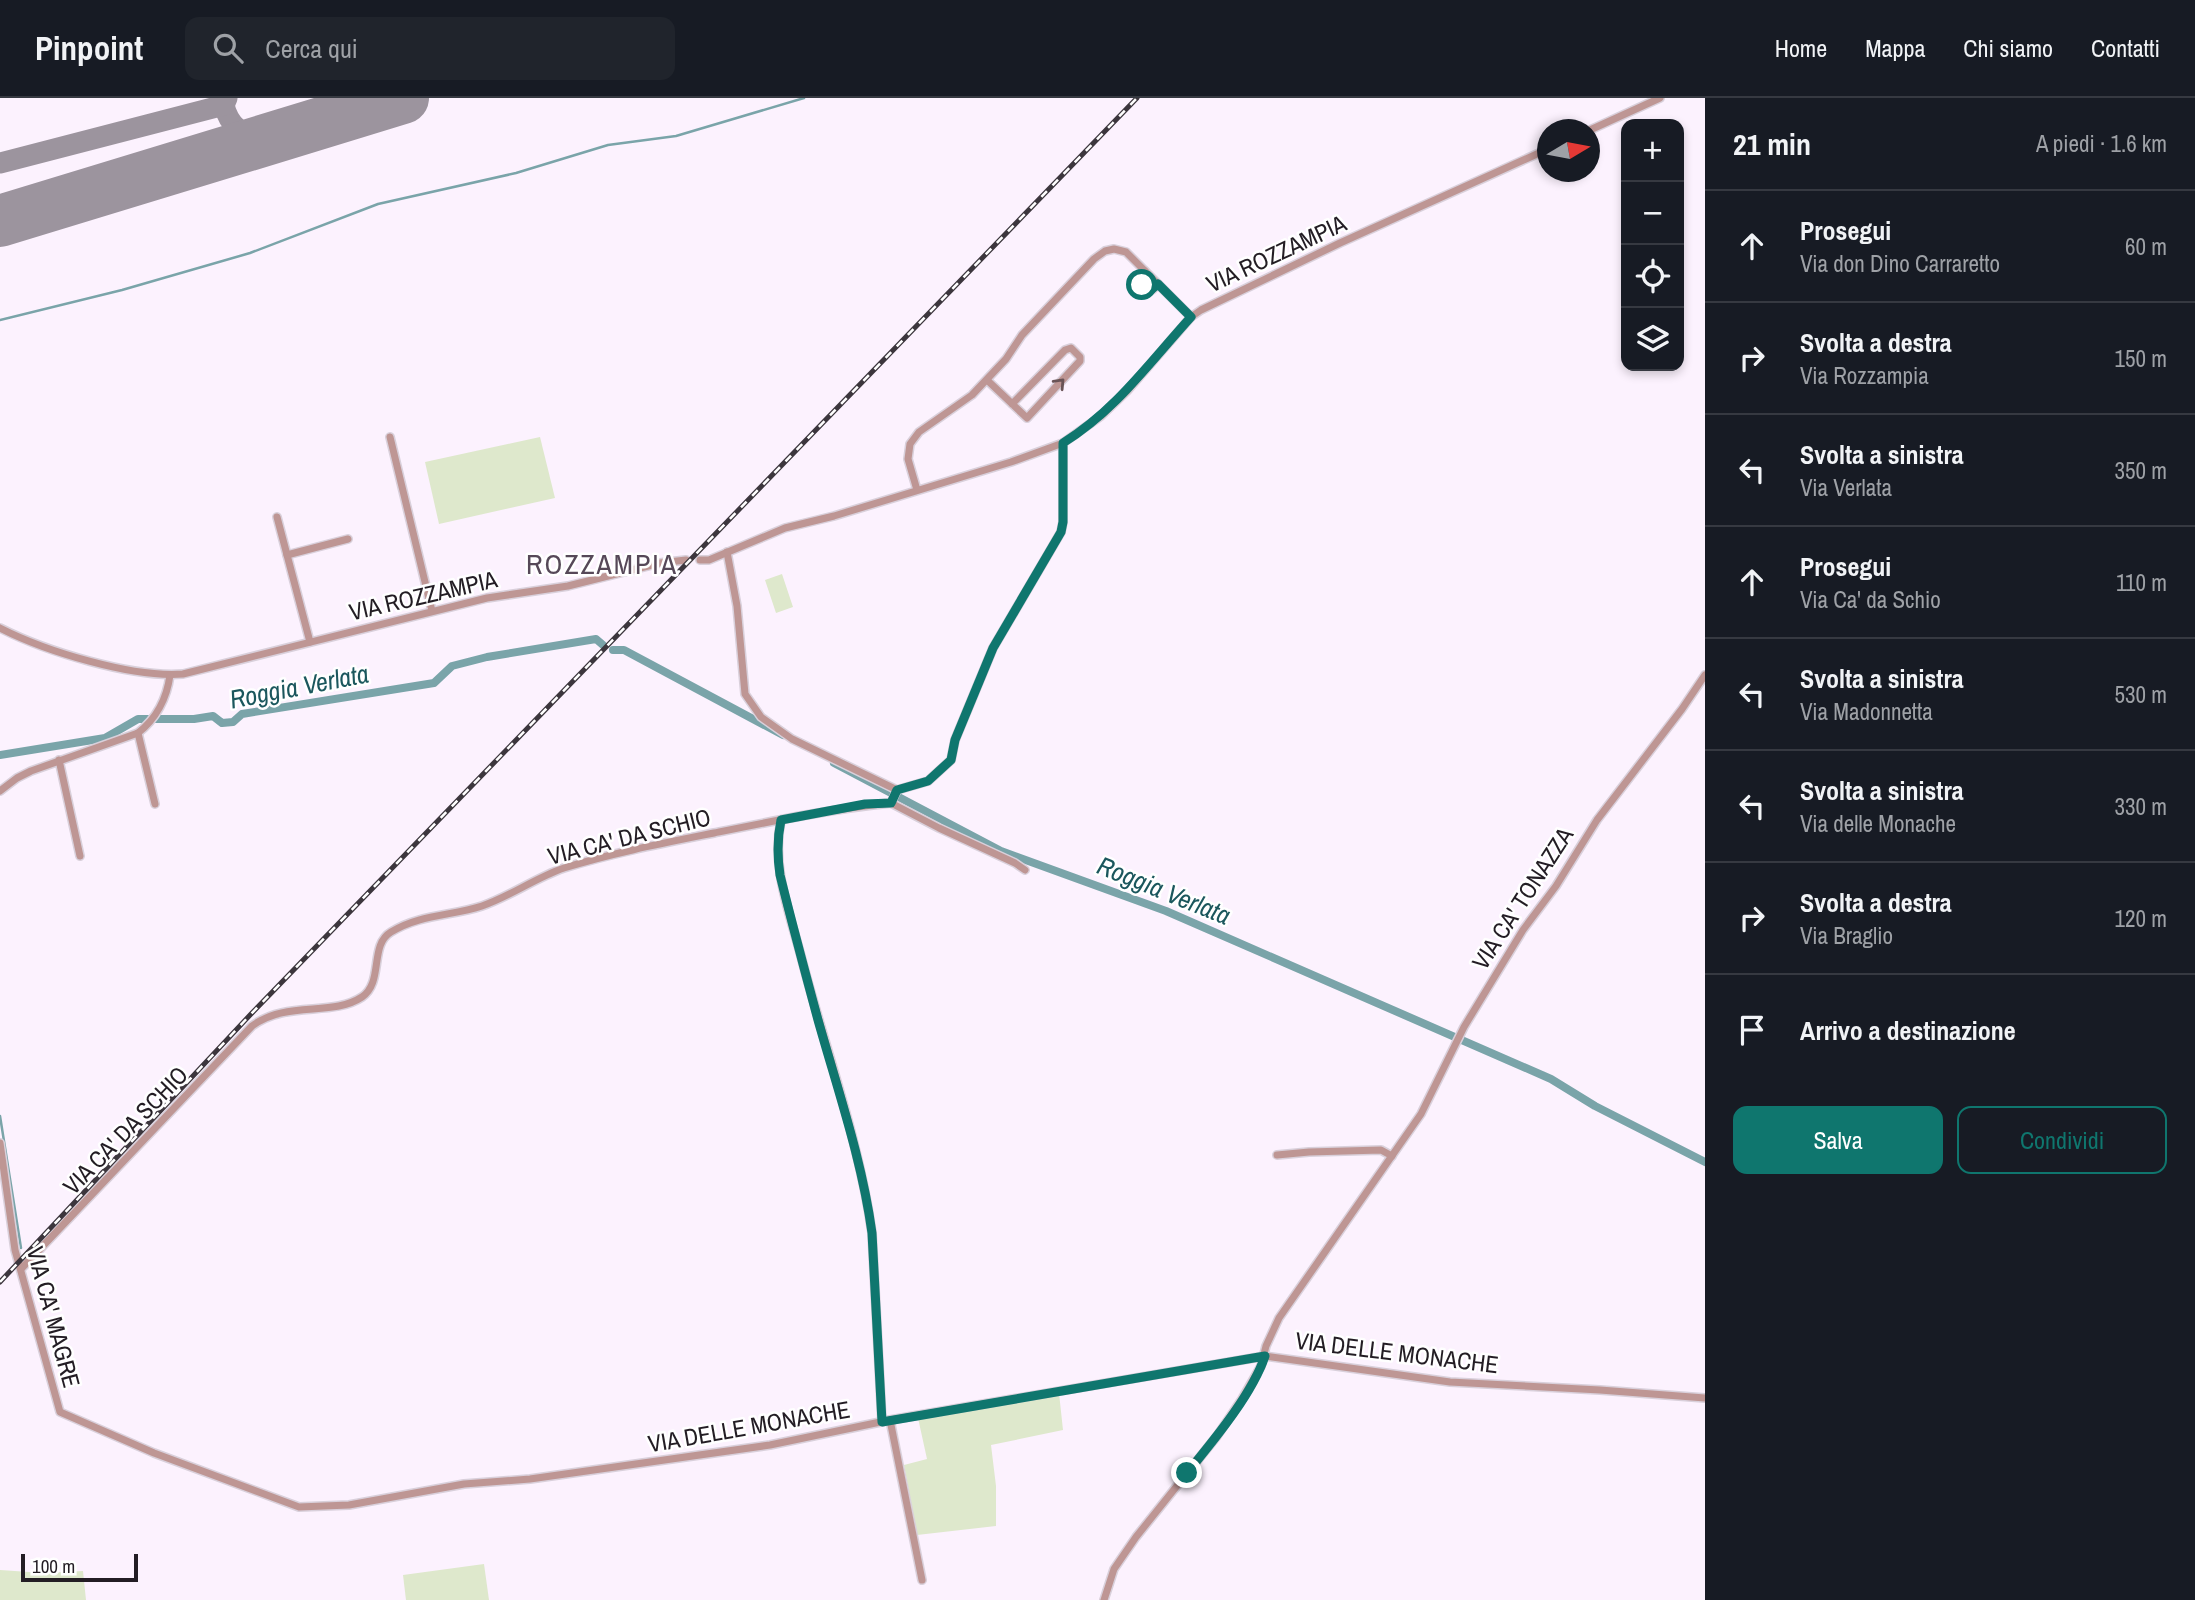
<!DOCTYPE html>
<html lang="it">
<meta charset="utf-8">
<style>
:root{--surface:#171b24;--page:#20242c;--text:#f1f3f6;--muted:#9ea1a6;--line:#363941;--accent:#0f766e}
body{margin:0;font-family:"Archivo Narrow",sans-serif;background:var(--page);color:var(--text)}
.controls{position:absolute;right:21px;top:21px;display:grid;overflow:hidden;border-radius:14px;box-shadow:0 4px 10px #0003}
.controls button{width:63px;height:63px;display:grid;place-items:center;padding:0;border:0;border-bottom:2px solid var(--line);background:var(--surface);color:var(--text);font:35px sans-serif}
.compass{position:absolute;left:1537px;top:21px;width:63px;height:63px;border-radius:50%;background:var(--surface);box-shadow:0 4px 10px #0003;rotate:80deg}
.scale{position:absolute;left:21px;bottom:18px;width:117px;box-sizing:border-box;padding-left:7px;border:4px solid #231d24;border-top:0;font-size:19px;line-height:24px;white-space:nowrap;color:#231d24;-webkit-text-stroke:5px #fff;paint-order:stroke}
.stop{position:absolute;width:21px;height:21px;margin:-16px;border:5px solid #0f766e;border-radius:50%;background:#fff}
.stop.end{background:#0f766e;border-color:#fff;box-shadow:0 2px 7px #0008}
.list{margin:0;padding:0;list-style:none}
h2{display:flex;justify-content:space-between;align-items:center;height:91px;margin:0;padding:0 28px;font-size:30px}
h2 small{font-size:23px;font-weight:400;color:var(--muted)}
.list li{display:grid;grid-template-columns:46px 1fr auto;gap:21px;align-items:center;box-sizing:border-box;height:112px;padding:0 28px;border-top:2px solid var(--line)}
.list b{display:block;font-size:26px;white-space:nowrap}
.list p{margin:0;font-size:23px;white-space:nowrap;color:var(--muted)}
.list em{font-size:23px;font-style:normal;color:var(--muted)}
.actions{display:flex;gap:14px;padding:21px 28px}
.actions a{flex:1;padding:16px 0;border:2px solid var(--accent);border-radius:14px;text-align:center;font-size:24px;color:var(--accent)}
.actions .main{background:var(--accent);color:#fff}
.icon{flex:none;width:38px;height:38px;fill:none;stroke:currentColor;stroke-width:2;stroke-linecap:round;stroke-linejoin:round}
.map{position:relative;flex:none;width:1705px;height:1502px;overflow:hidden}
header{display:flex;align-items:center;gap:42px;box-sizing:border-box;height:98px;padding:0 35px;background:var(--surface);border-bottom:2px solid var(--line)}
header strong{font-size:33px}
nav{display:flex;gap:38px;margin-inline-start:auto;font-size:24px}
.search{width:490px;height:63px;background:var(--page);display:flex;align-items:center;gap:18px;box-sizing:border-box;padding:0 24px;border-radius:14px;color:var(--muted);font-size:26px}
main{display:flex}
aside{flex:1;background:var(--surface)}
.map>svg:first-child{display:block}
</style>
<header>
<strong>Pinpoint</strong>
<div class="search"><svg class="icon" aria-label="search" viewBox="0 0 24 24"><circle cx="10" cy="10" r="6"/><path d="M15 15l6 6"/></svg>Cerca qui</div>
<nav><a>Home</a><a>Mappa</a><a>Chi siamo</a><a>Contatti</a></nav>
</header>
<main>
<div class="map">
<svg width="1705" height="1502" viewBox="0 0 1705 1502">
<rect width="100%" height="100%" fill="#fcf2fe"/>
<g fill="#dee8cc">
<polygon points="540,339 555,400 439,426 425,364"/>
<polygon points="782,476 793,509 776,515 765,482"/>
<polygon points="1059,1295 1063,1332 991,1347 996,1388 996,1428 917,1437 904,1367 927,1361 918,1320"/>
<polygon points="484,1466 489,1502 406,1502 403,1477"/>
<polygon points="0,1472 44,1475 83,1473 86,1502 0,1502"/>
</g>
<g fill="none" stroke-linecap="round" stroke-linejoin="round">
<g stroke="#7aa4a9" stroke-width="2.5">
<polyline points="0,222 122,192 250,155 378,106 516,75 608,47 676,38 804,0"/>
<polyline points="0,1018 21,1150"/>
</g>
<g stroke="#7aa4a9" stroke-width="8">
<polyline points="613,552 624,552 783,637"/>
<polyline points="0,657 105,640 138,621 194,621 213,618 222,625 233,624 242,616 434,585 452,568 487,559 596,541 603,547"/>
<polyline points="834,665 1001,753 1166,813 1551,981 1595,1008 1705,1064"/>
</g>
<g stroke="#9c949e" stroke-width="21">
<path d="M 224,7 C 229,29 243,37 264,43"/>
<polyline points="0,65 224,7 227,0"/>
</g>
<polyline stroke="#9c949e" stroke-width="52" points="0,123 403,0"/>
<g stroke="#d9d0db" stroke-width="10">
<g id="minor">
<polyline points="1590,32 1660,0"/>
<polyline points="1145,173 1138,180 1140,185 1146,192 1152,192 1158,186"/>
<polyline points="987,282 1027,320 1080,263 1080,259 1071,250 1065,252 1012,306"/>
<polyline points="390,339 432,513"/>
<polyline points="917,392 908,361 910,346 919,334 972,297 1006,261 1022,237 1094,161 1105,153 1114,151 1126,154 1191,219"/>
<polyline points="277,419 310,544"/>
<polyline points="727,454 737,508 745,596 761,619 792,641 897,692 928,683 951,662 955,642 993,550 1061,434 1063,424 1063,345"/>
<polyline points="287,457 348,441"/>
<polyline points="700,462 709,462 785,430 834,418 1011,364 1063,345 1101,318 1127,293 1191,219 1201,212 1340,145 1548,51"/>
<path d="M 0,530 C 45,553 132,580 183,576 L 487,500 L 568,488 L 660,465 L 686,462"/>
<polyline points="138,635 155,706"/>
<polyline points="59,662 80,758"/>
<path d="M 0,693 L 17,680 L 31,673 L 138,635 C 156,621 167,600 170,577"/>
<polyline points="891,705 939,730 1015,765 1025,772"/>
<path d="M 781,722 C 771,769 790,816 802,862 C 826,953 859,1042 872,1135 L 882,1324"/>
<polyline points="0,1045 15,1152 60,1314 154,1355 299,1409 349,1407 464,1386 530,1381 770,1347 890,1322 1265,1258 1450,1284 1600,1292 1705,1300"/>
<polyline points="1277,1057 1309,1054 1381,1052 1392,1058"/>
<path d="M 21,1171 L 252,928 C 287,902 332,919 362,899 C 384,884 369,847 391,834 C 420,816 452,818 482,808 C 511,798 535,780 564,770 C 612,755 664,745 714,735 C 773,723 831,711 891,705 L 897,692"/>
<polyline points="890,1322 922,1482"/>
<polyline points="1104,1502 1114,1471 1136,1439 1217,1338 1242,1301 1261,1268 1266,1248 1279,1220 1421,1016 1464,929 1523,832 1556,788 1597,722 1682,611 1705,577"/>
</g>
</g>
<use href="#minor" stroke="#be9694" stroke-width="7"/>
<g stroke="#3c363d" stroke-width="5">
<polyline id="rail" points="0,1184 251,916 1137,0"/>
</g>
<use href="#rail" stroke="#fff" stroke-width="2.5" stroke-dasharray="8" stroke-linecap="butt"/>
</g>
<defs><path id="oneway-chevron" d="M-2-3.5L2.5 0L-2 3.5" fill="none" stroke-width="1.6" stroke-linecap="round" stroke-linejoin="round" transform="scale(1.75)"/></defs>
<use stroke="#695356" href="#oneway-chevron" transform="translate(1060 285) rotate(-47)"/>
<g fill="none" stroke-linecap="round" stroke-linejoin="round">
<path stroke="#0f766e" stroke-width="9" d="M 1142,187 L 1146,192 L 1152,191 L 1158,186 L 1191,219 C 1150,264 1115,313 1063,345 L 1063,424 L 1061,434 L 993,550 L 955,642 L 951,662 L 928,683 L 897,692 L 891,705 L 865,706 L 781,722 C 777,741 777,757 780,777 C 792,825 805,874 818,922 C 838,993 862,1062 872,1135 L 882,1324 L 1265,1258 C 1252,1297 1213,1343 1187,1375"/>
</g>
<g text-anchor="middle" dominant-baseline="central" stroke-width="5" stroke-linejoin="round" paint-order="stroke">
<g font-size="24" fill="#231d24" stroke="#fff">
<text transform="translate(1276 155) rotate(-25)">VIA ROZZAMPIA</text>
<text transform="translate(423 497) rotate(-13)">VIA ROZZAMPIA</text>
<text transform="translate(629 738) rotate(-14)">VIA CA' DA SCHIO</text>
<text transform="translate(1522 800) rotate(-57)">VIA CA' TONAZZA</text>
<text transform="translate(125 1032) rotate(-46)">VIA CA' DA SCHIO</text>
<text transform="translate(54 1219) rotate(75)">VIA CA' MAGRE</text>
<text transform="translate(1397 1254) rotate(7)">VIA DELLE MONACHE</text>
<text transform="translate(749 1328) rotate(-10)">VIA DELLE MONACHE</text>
</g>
<g font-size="26" font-style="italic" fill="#1b575d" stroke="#fff">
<text transform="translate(299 588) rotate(-11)">Roggia Verlata</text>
<text transform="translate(1164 792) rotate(22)">Roggia Verlata</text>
</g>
<g font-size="28" letter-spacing="2" fill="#564858" stroke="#fff">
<text x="602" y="466">ROZZAMPIA</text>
</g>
</g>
</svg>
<div class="controls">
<button>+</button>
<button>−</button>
<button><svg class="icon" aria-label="locate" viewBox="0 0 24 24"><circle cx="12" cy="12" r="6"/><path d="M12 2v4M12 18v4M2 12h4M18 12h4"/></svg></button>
<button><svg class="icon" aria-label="layers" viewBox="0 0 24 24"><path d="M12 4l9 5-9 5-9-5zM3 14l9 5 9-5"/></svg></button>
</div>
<svg class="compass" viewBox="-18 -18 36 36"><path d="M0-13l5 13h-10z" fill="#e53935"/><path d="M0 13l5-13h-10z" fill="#9ea1a6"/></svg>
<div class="scale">100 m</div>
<div class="stop" style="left:1142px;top:187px"></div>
<div class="stop end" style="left:1187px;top:1375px"></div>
</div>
<aside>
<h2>21 min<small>A piedi · 1.6 km</small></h2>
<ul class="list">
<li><svg class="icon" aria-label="ahead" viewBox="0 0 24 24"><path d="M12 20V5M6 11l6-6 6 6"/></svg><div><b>Prosegui</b><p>Via don Dino Carraretto</p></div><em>60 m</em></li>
<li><svg class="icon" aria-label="right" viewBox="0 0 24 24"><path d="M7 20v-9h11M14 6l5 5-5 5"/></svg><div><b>Svolta a destra</b><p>Via Rozzampia</p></div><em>150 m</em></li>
<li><svg class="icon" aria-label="left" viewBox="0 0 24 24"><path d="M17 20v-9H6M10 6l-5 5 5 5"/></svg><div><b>Svolta a sinistra</b><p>Via Verlata</p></div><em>350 m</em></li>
<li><svg class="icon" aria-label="ahead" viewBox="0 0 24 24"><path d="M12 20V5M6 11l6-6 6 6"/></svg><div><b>Prosegui</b><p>Via Ca' da Schio</p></div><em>110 m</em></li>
<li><svg class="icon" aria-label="left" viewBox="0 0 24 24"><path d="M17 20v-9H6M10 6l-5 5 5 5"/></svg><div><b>Svolta a sinistra</b><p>Via Madonnetta</p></div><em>530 m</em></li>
<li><svg class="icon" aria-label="left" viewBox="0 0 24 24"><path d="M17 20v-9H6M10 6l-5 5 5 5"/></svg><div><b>Svolta a sinistra</b><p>Via delle Monache</p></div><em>330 m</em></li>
<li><svg class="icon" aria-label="right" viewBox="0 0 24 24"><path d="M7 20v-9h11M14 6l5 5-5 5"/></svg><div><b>Svolta a destra</b><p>Via Braglio</p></div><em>120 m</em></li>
<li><svg class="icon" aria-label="arrive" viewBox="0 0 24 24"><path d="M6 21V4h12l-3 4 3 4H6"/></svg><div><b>Arrivo a destinazione</b></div></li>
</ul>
<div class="actions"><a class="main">Salva</a><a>Condividi</a></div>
</aside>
</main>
